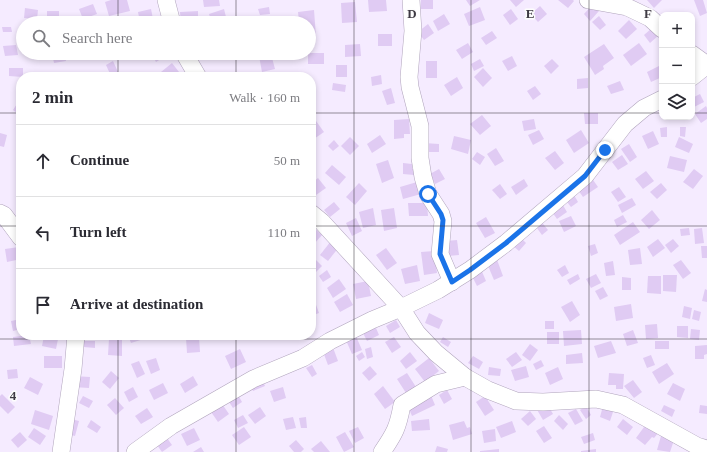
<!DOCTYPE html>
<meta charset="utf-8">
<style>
:root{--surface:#fff;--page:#f2f2f3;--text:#2b2b33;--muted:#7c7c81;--line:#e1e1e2}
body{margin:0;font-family:Georgia,serif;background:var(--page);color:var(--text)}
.controls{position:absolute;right:12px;top:12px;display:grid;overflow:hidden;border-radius:8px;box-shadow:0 2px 6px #0003}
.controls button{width:36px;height:36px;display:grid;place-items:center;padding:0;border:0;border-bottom:1px solid var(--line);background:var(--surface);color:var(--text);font:20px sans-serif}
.stop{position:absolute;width:12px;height:12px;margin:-9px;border:3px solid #1a73e8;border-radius:50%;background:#fff}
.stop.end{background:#1a73e8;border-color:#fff;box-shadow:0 1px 4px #0008}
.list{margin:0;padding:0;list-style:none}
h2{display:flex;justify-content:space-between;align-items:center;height:52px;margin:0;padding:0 16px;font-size:17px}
h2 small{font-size:13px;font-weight:400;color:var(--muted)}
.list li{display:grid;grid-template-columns:26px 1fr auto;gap:12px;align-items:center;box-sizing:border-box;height:72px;padding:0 16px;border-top:1px solid var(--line)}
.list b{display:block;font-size:15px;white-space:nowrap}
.list em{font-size:13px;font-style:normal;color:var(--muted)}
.icon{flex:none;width:22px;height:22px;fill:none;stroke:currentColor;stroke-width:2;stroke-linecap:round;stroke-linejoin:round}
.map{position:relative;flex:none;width:707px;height:452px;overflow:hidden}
.search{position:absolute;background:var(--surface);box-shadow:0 2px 6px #0003;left:16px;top:16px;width:300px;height:44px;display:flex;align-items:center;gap:10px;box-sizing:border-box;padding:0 14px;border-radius:22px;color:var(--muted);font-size:15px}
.panel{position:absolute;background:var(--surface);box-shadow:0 2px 6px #0003;left:16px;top:72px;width:300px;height:268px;border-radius:16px}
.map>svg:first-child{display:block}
</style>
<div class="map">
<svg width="707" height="452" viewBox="0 0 707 452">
<rect width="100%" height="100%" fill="#f5ebff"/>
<g fill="#e0cbf3">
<polygon points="111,0 127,0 130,11 109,16 105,2"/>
<polygon points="203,0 219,0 220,6 204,7"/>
<polygon points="368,0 386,0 387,11 369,12"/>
<rect x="421" y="0" width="12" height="9"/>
<polygon points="466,0 480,0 470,6"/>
<polygon points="510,0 524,0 516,7"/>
<polygon points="558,0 573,0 574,1 568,8"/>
<polygon points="647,0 662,0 654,8"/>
<polygon points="694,0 703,0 707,13 700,16"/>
<polygon points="355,2 357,22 342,23 341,3"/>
<polygon points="93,4 97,14 83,19 79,9"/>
<polygon points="592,5 599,11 590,21 584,14"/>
<polygon points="540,6 547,14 538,22 531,14"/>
<polygon points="269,7 270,14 260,15 258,9"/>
<polygon points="480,7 485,20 469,26 464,14"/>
<polygon points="25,8 38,10 37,19 24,18"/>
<polygon points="151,9 153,19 140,22 138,12"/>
<polygon points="224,9 227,21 220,23 212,23 209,14"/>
<polygon points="511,9 518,19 510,25 503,15"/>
<polygon points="314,10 316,36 309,37 309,23 299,23 298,12"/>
<rect x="47" y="11" width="12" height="12"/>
<polygon points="198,11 198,23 181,23 180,12"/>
<polygon points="444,14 450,24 438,31 433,21"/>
<polygon points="599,16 606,25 600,30 592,22"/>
<polygon points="629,20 637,29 626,39 618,31"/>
<polygon points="428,24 434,33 424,40 418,32"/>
<polygon points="2,27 11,27 12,32 3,32"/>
<polygon points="652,28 659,35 650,43 644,35"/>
<polygon points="492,31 497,38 486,45 481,38"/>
<rect x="378" y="34" width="14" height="12"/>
<polygon points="468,43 473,52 462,59 456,50"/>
<polygon points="639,43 647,54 631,66 623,55"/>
<polygon points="360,44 361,56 345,57 345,45"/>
<polygon points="604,44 614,58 603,66 604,69 595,75 584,57"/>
<polygon points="16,45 18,55 5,56 3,46"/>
<polygon points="32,53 46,53 46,58 33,60"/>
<polygon points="52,53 64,53 66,61 54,63"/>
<polygon points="154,53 166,53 167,55 156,62 152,54"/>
<rect x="308" y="53" width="16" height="11"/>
<polygon points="271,54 275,69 262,72 259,56"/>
<polygon points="512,56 517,66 508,71 502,61"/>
<polygon points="480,59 484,66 474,71 471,64"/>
<polygon points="552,59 559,66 551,74 544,66"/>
<polygon points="113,61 118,72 111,76 106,65"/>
<rect x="426" y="61" width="11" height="17"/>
<polygon points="172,63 179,72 171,77 165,77 161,72"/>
<rect x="336" y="65" width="11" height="12"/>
<polygon points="659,66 662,72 662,77 651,82 647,72"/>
<polygon points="9,68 23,68 23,77 9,76"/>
<polygon points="483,68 492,78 483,87 474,77"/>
<polygon points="381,75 382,84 372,86 371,77"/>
<polygon points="457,77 463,88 451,96 444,85"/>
<polygon points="588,78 588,88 577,89 577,79"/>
<polygon points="620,81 624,90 611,94 607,86"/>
<polygon points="333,83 346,85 345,92 332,90"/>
<polygon points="535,86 541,94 533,100 527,91"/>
<polygon points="391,88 395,103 387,105 382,91"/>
<polygon points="700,94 704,102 692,108 692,98"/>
<polygon points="20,99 21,100 21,111 19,110 17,113 13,110"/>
<polygon points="706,106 707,108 707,119 701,123 695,114"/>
<polygon points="584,113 598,113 598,124 585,124"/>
<polygon points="482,115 491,126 480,135 470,124"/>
<polygon points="409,119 410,134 404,134 404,138 394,139 394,120"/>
<polygon points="534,119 536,129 524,131 522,121"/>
<polygon points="316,121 324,132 311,141 311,124"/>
<polygon points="667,127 667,137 661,137 660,128"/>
<polygon points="680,127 686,127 685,137 680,136"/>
<polygon points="539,130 544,139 533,145 528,135"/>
<polygon points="581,130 589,143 574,153 566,140"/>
<polygon points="653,131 659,144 648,149 642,136"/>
<polygon points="0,133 7,135 4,147 0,146"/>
<polygon points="380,135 386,144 372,153 367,144"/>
<polygon points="454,136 471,140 468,154 451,149"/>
<polygon points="350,137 359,146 350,155 341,146"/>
<polygon points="679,137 693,144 689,153 675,147"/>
<polygon points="334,140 339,146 333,151 328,146"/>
<polygon points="424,143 439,144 439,152 424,152"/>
<polygon points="629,144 637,157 630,162 621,149"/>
<polygon points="496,148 504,161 495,166 487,154"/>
<polygon points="555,151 564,163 555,170 545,158"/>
<polygon points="477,152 485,157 480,165 472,159"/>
<polygon points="622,155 628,164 618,170 612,162"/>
<polygon points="670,156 687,160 684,172 667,168"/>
<polygon points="388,160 394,178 382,183 376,164"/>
<polygon points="403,163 412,164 412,169 414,169 414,175 403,174"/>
<polygon points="332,165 346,177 339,185 325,173"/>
<polygon points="439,169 445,179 435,184 430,174"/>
<polygon points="694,169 703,176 693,189 683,182"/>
<polygon points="646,171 654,181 643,189 635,179"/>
<polygon points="591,177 598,187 583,197 576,187"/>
<polygon points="318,178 326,188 316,195 311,189 311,184"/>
<polygon points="524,179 528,186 516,195 511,187"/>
<polygon points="417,182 421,194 403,199 400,187"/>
<polygon points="359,183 367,191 355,205 346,197"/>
<polygon points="661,183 667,190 657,199 650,192"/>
<polygon points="500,184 507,194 500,199 492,190"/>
<polygon points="619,187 626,197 618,202 611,192"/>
<polygon points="574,195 578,202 571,207 563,197"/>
<polygon points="632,198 636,205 622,213 618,205"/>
<polygon points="334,202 340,209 330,217 324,210"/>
<polygon points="561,202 567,212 557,219 550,209"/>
<polygon points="408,203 427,203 428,216 409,216"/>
<polygon points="373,208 376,225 363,228 359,212"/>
<polygon points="394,208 397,228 384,231 381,210"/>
<polygon points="652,210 660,220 649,229 641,220"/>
<polygon points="623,215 627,222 617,227 614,220"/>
<polygon points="571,216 576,226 564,232 559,221"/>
<polygon points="486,217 495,233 485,238 476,223"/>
<polygon points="356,218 362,231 352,236 346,223"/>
<polygon points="540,220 548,230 542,235 534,224"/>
<polygon points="633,222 640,232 620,245 614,235"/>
<polygon points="314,228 322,235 314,244 311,242 311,232"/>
<polygon points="689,228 690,235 681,236 680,229"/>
<polygon points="702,228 704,243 695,244 694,229"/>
<polygon points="520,237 526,243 519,251 512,245"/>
<polygon points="658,239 665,248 653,257 647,247"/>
<polygon points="673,239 679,246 671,253 665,245"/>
<polygon points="457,240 459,255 448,256 446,241"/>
<polygon points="331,241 339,247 328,261 320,255"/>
<polygon points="595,244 598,253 591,256 588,246"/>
<polygon points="701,246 707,246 707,258 702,258"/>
<polygon points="19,247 21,259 7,262 5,249"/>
<polygon points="386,248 397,263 387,270 376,255"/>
<polygon points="640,248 642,264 630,265 628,250"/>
<polygon points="434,251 437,273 424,275 421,252"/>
<polygon points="496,257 503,276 494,280 486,261"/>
<polygon points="314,258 322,266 311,277 311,260"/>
<polygon points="681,260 691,273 683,279 673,265"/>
<polygon points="613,261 615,275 606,276 604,263"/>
<polygon points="417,265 420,281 405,284 401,269"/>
<polygon points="565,265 569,273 562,277 557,270"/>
<polygon points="480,267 486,281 477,286 470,272"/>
<polygon points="327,270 331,277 323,282 319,276"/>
<polygon points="578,274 580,279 570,285 567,280"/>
<polygon points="596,274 601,283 591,288 586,279"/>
<polygon points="663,275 677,275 676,292 663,291"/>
<polygon points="648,276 661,276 661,294 647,293"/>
<polygon points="622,277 631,278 631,290 622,290"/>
<polygon points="339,279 346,289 333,298 327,288"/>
<polygon points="368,281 371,296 356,299 353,284"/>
<polygon points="603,287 608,296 600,300 595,291"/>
<polygon points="705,289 707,290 707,302 702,301"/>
<polygon points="347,294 353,305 340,312 334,302"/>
<polygon points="572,301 580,315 570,322 561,307"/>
<polygon points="315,302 319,313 311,316 311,303"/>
<polygon points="631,304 633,318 616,321 614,307"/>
<polygon points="684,306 692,308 690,319 682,317"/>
<polygon points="694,310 701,312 699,321 692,319"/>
<polygon points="429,313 443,320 439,329 425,323"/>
<polygon points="21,319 21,329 13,331 11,321"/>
<polygon points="396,320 400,327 390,333 386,326"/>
<rect x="545" y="321" width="9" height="8"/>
<polygon points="657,324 658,338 646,339 645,325"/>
<polygon points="677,326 688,326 688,338 677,337"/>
<polygon points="376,328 379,335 367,341 363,333"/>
<polygon points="691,329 700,330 699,340 690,339"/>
<polygon points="581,330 582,344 564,346 563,331"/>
<polygon points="633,330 638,343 627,346 623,334"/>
<rect x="547" y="332" width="12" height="12"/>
<polygon points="355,334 362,350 352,354 345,338"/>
<polygon points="29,335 31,344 14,346 13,337"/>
<polygon points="85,335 95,335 96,337 85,338"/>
<polygon points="128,335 146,335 147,338 131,343"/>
<polygon points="44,336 58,339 56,349 42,346"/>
<polygon points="199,337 200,352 187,353 186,338"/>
<polygon points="394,337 401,347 392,353 385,342"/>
<polygon points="443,337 451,342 448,347 440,342"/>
<polygon points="109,339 122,339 122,356 108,355"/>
<polygon points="84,341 95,341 95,348 84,347"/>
<polygon points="611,341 616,353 598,358 594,346"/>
<rect x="655" y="341" width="14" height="8"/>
<polygon points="530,344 538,350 530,361 522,355"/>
<polygon points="332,345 338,361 328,365 322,349"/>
<polygon points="707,345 707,354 704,355 704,359 695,359 695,346"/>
<polygon points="371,347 373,357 367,359 365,349"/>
<polygon points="240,349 246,362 231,369 225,356"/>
<polygon points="362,352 365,357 359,361 356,356"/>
<polygon points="410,352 417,361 406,369 400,361"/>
<polygon points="516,352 522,360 512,367 506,359"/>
<polygon points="582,353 583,363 566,364 566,355"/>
<polygon points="651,355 655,365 647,368 643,358"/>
<rect x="44" y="356" width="18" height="12"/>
<polygon points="473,356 483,362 479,369 468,363"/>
<polygon points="156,358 160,370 151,374 146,361"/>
<polygon points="429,358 439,371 425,382 415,369"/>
<polygon points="541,360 544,366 536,370 533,364"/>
<polygon points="139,361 145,374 137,378 131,364"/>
<polygon points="667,363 674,374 659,384 652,372"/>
<polygon points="312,365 317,374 312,377 306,368"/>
<polygon points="370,366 377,374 369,381 362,373"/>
<polygon points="526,366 529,377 515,381 511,370"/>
<polygon points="489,367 501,369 500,376 488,375"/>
<polygon points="558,367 563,379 550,385 545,373"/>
<polygon points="17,369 18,378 8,379 7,370"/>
<polygon points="111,371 119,378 110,389 102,382"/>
<polygon points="407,373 416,387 406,393 397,379"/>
<polygon points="609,373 624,374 623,389 616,389 616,385 608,385"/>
<polygon points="74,376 90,377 89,388 73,387"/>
<polygon points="193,376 198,385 185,393 180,384"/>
<polygon points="30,377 43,384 38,395 24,388"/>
<polygon points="262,379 265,386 253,391 250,384"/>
<polygon points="633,380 642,392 634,398 624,386"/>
<polygon points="163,383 168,393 154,400 149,390"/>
<polygon points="673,383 685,389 680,401 667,394"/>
<polygon points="383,386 395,402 385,409 374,394"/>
<polygon points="133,387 138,397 129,402 124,392"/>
<polygon points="283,387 286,398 274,402 270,391"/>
<polygon points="447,390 452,399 444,404 439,395"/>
<polygon points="237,393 242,402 233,408 227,399"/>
<polygon points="430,393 435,405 412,416 407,404"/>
<polygon points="2,394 15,407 8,414 0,406 0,396"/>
<polygon points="83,396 93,401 89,408 79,403"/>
<polygon points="485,396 494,410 485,416 476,402"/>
<polygon points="115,398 124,408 116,415 107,405"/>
<polygon points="220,401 229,414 218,422 209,409"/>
<polygon points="546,402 553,414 543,420 536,408"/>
<polygon points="664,405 675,410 672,417 661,411"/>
<polygon points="700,405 707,406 707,414 699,413"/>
<polygon points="586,406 591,415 586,419 580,410"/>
<polygon points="603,406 614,409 610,421 600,417"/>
<polygon points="260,407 266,416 255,424 248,415"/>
<polygon points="147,408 153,417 141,424 135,416"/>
<polygon points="576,409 583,421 575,425 568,413"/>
<polygon points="35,410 53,416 49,430 31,424"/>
<polygon points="530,411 536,419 528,426 521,419"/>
<polygon points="243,415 248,423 238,428 234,420"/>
<polygon points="559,415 568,424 563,430 554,421"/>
<polygon points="293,417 296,428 286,430 283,419"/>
<polygon points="306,417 307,428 301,428 299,418"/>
<polygon points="67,418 79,421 75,436 64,433"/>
<polygon points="429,419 430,430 412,431 411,421"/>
<polygon points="623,419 633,427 627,435 617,427"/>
<polygon points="91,420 101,427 97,433 87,427"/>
<polygon points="464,421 467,428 470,427 472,434 453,440 449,425"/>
<polygon points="512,421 516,432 501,438 496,427"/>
<polygon points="647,423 659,432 654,438 652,437 645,445 636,438"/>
<polygon points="544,426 552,438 544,443 536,431"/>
<polygon points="244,427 251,437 239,445 232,435"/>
<polygon points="358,427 364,438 355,443 349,431"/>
<polygon points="34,428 46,436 40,445 28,437"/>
<polygon points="194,428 200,440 187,446 181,434"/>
<polygon points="495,429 496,441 484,443 482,431"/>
<polygon points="20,432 27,440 18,448 11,440"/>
<polygon points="345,432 354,447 344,452 336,437"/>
<polygon points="593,433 595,440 584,444 581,437"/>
<polygon points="661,436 674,440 670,452 657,450"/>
<polygon points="167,438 172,445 162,452 157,445"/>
<polygon points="296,440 304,449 301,452 294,452 289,446"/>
<polygon points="321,441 330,452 314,452 311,449"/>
<polygon points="437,446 448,449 447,452 435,452"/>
<polygon points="201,447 204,452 193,452"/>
<polygon points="499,449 499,452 480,452 480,451"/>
<polygon points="596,449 596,452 581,452 581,451"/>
</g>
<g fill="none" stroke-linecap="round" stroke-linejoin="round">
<g stroke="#b0a4bc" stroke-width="18">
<g id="minor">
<polyline points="166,0 172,23"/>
<polyline points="411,0 413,31 409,77 410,87 420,126 420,158 423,177 428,194 441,214 443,221 440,254 452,282"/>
<polyline points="588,0 627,7 650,18 662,29"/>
<polyline points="184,53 198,77"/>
<polyline points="692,54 703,62 705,65"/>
<polyline points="692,77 707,65"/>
<polyline points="0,213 4,215 21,238"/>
<polyline points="311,213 322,222 401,308 417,333 436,353 465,377 488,390 516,401 543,402 596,399 623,405 697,446 707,449"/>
<polyline points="61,452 73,369 76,335"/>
<polyline points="135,452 171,426 253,379 303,358 330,341 372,320 401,308 438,290 470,270 506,243 585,176 625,124 644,108 662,99"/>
<path d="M 382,452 C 395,433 398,427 402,405 L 436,384 L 465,377"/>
</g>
</g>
<use href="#minor" stroke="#fff" stroke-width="17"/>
</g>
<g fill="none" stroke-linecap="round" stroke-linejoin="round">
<polyline stroke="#1a73e8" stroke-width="5" points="428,194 441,214 443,220 440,254 452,282 470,270 506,243 585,176 605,150"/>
</g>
<path fill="none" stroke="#3e3a43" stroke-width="1" stroke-opacity="0.55" d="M 118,0 L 118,23M 236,0 L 236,23M 354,0 L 354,452M 471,0 L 471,452M 589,0 L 589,452M 118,53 L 118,77M 236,53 L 236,77M 0,113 L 21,113M 311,113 L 662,113M 692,113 L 707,113M 0,226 L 21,226M 311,226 L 707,226M 118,335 L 118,452M 236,335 L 236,452M 0,339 L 707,339"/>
<g font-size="13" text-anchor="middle" font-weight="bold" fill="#3e3a43" stroke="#fdfdfd" stroke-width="3" stroke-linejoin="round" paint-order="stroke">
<text x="412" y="18">D</text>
<text x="530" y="18">E</text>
<text x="648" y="18">F</text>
<text x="13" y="400">4</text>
</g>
</svg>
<div class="controls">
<button>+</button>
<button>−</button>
<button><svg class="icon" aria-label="layers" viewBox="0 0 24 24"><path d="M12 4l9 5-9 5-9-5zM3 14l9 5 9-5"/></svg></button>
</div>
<div class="stop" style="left:428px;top:194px"></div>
<div class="stop end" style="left:605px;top:150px"></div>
<div class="search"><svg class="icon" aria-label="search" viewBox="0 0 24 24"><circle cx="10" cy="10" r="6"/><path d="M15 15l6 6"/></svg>Search here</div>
<section class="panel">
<h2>2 min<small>Walk · 160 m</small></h2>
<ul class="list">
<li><svg class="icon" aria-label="ahead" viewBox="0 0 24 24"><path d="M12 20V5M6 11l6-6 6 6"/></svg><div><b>Continue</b></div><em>50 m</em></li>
<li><svg class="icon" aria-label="left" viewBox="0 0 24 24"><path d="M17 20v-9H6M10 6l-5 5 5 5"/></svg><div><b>Turn left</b></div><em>110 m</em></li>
<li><svg class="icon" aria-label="arrive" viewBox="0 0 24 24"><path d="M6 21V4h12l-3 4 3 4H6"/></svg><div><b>Arrive at destination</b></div></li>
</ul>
</section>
</div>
